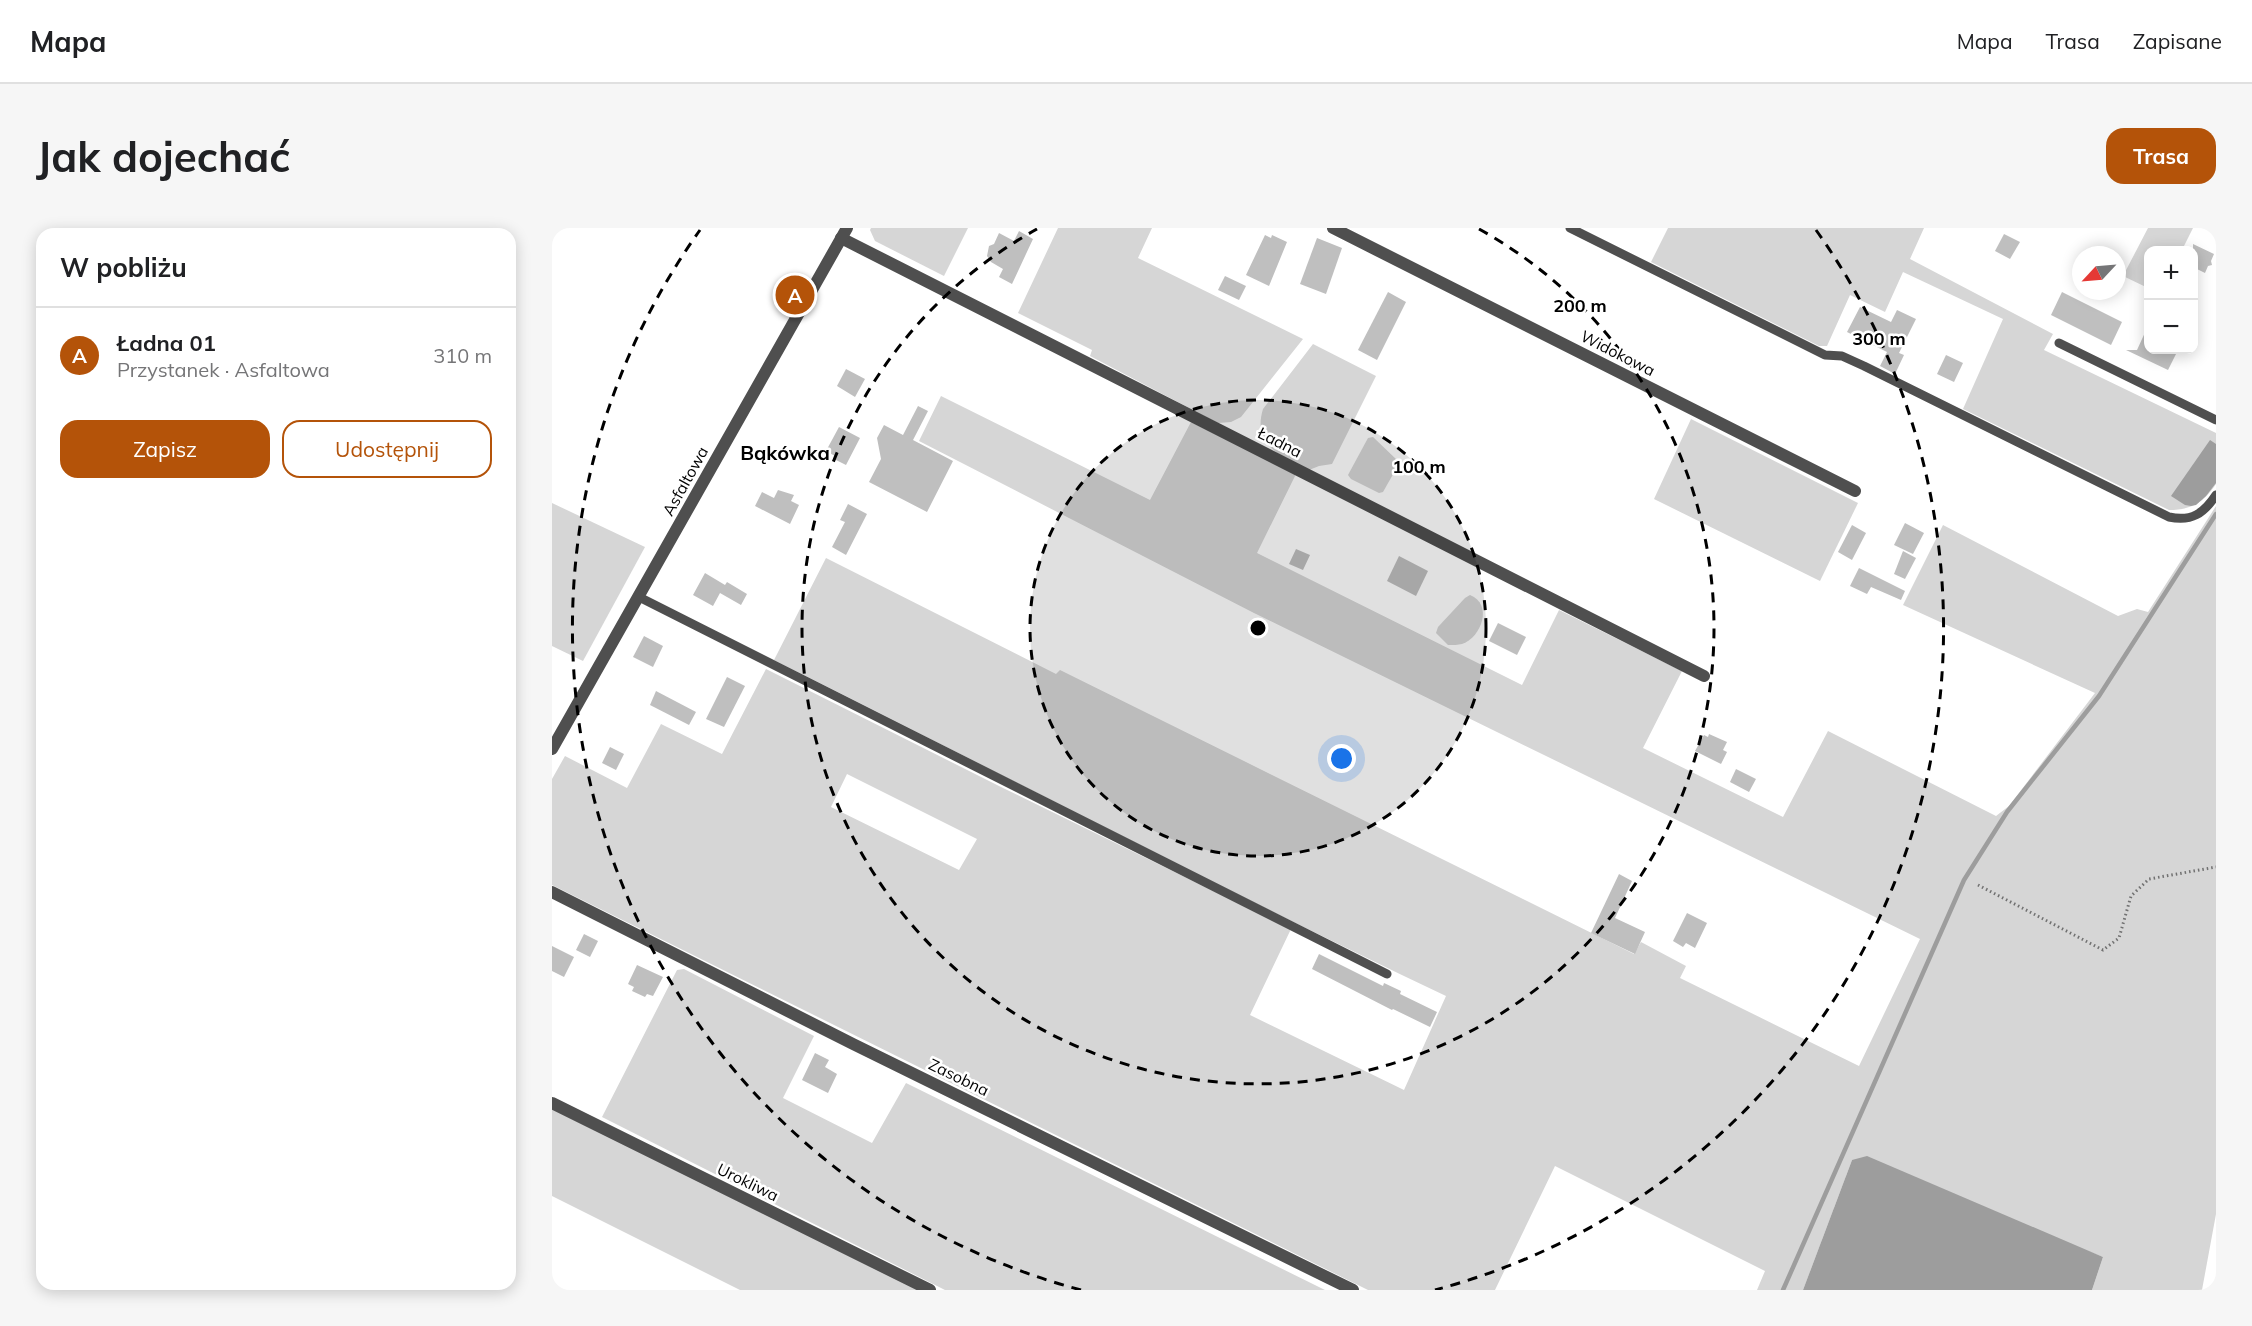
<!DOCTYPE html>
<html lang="pl">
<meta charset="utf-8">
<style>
:root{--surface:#fff;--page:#f6f6f6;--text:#202124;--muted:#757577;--line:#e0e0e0;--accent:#b45309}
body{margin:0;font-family:Mulish,sans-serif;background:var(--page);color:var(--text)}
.controls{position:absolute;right:18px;top:18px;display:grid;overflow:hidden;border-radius:12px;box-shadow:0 3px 15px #0003}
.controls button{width:54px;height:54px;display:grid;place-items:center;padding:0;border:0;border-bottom:2px solid var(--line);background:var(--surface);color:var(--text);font:30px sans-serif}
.compass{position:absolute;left:1520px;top:18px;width:54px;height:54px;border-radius:50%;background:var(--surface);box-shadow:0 3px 15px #0003;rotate:244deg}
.you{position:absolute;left:790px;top:531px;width:21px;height:21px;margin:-15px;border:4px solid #fff;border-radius:50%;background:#1a73e8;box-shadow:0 0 0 9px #1a73e833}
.badge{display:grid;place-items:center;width:39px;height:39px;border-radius:50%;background:var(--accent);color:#fff;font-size:20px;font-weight:700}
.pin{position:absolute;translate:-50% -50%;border:3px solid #fff;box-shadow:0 2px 6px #0006}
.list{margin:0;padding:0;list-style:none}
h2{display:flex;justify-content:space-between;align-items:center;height:78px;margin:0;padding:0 24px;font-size:26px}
h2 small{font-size:20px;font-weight:400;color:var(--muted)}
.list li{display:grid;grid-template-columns:39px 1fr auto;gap:18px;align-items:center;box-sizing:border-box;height:96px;padding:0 24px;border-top:2px solid var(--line)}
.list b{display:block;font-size:22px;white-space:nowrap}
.list p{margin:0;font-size:20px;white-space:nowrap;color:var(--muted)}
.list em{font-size:20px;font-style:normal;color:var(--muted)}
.actions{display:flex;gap:12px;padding:18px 24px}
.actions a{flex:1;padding:14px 0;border:2px solid var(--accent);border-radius:18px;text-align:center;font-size:21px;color:var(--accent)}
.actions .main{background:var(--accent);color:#fff}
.map{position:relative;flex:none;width:1664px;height:1062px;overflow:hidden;border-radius:18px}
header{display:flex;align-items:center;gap:36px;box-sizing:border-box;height:84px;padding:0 30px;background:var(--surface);border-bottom:2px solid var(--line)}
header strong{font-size:28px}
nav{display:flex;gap:33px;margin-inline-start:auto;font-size:21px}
.intro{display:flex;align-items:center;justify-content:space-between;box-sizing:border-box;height:144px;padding:0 36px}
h1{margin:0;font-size:42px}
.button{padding:15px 27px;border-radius:18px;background:var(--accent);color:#fff;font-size:21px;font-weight:700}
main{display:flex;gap:36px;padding:0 36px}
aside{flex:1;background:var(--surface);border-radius:18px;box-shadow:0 3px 15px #0003}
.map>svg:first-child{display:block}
</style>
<header>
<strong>Mapa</strong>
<nav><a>Mapa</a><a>Trasa</a><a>Zapisane</a></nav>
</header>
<div class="intro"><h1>Jak dojechać</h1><a class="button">Trasa</a></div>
<main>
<aside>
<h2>W pobliżu<small></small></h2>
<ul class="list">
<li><span class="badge">A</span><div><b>Ładna 01</b><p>Przystanek · Asfaltowa</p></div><em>310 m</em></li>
</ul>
<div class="actions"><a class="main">Zapisz</a><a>Udostępnij</a></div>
</aside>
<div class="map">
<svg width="1664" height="1062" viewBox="0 0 1664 1062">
<rect width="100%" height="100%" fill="#fff"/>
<g fill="#d6d6d6" fill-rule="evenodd">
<polygon points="319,0 416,0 392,48 323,13 318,2"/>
<polygon points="506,0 600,0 586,30 751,111 689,189 679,194 666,195 538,128 540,122 466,85"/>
<path d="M 1116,0 L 1372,0 L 1358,31 L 1501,106 L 1492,122 L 1664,205 L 1664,256 C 1652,274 1640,282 1617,282 L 1411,181 L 1451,91 L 1351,44 L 1333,84 L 1298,67 L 1275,118 L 1267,118 L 1099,34 Z"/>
<polygon points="1596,0 1641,0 1630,22 1596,22 1596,60 1571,48"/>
<path d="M 761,116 L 824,148 L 780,236 L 767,238 L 757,242 C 729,229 700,217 711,181 Z"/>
<path d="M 389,168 L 598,272 L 639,194 L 744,246 L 705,325 L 970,457 L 1007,382 L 1130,443 L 1091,520 L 1231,589 L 1276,503 L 1444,588 L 1457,578 L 1543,465 L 1351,377 L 1391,297 L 1566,388 L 1585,381 L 1596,384 L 1664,278 L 1664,986 L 1650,1062 L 1540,1062 L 1551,1029 L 1300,932 L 1251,1062 L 1205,1062 L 1213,1043 L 1003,938 L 943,1062 L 816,1062 L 0,657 L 0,551 L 13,528 L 75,560 L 109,496 L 170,526 L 214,441 L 451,560 L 739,701 L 698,787 L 852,862 L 894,768 C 668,660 446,544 222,432 L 274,330 L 504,446 L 508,442 L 1082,726 L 1089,714 L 1134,738 L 1128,750 L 1307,838 L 1368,711 L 702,385 L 367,213 ZM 295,546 L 425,611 L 407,642 L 279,579 Z"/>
<polygon points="1139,191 1306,275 1268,353 1102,271"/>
<polygon points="821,209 846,233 844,241 831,264 827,265 799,251 796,247 816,210"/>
<polygon points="0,275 93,319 31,433 0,418"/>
<path d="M 918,367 C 941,376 930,409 910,416 C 906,417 901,417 896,417 L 884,405 L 886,399 L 913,370 Z"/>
<polygon points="132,741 262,808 231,870 320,915 354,855 773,1062 393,1062 50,889 125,742"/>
<polygon points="0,881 366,1062 188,1062 0,968"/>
</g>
<g fill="#9d9d9d">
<polygon points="1658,212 1664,216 1664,255 1654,268 1644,277 1639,278 1633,277 1619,268"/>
<polygon points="1315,928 1551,1029 1540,1062 1251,1062 1300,932"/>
</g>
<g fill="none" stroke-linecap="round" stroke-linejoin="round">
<polyline stroke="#9d9d9d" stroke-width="4.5" points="1231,1062 1412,652 1455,584 1547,468 1664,286"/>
</g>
<g fill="#bfbfbf">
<polygon points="467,3 481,11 460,56 447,49 451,41 439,34 435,28 437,18 442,16 447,5 462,13"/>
<polygon points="1452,6 1468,14 1458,31 1443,23"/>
<polygon points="713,7 719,10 720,7 735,14 717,58 694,47"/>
<polygon points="765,10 790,20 774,66 748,56"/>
<polygon points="1641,16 1662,26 1659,33 1660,37 1656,38 1653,45 1641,39"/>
<polygon points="673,48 694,58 687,72 666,62"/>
<polygon points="836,64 854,74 825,132 806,122"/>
<polygon points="1510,64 1570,94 1559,117 1499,87"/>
<polygon points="1308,79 1339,94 1345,82 1364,91 1347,125 1352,127 1343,146 1328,138 1335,124 1295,104"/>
<polygon points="1596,98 1596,122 1626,122 1616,142 1574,122 1585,122"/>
<polygon points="1394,127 1411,135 1402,154 1385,146"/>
<polygon points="294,141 313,151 303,169 285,158"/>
<polygon points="366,178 376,183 361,212 401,233 375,284 317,254 329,231 325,210 332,197 351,207"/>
<polygon points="287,199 308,210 294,237 282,231 283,228 274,223"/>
<polygon points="226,262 242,267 239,273 247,277 238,296 203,278 210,264 222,270"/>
<polygon points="296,276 315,286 294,327 280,319 293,294 288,292"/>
<polygon points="1353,295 1372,305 1361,326 1342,317"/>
<polygon points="1300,297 1314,305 1300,332 1286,324"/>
<polygon points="744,321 758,327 751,342 737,336"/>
<polygon points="1351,323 1364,330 1353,351 1342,346"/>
<polygon points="847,328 876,343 864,368 835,353"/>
<polygon points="1307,340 1353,363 1349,372 1319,359 1315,366 1298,358"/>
<polygon points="153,345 173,357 175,354 195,366 189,377 168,365 161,378 141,367"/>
<polygon points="946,395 974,409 965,427 937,413"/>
<polygon points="92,408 111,418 101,439 81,429"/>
<polygon points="175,449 193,458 172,499 154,491"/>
<polygon points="104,463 144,484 137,497 98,477"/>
<polygon points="1157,506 1175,514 1171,522 1175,524 1169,536 1143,523 1152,507 1156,509"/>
<polygon points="58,519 72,526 64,542 50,535"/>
<polygon points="1184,541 1204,551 1197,564 1178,554"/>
<polygon points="1067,646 1080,653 1063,690 1093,704 1083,726 1039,705"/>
<polygon points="1135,685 1155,695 1143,720 1134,715 1131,719 1121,713"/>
<polygon points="32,706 46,713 38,729 24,722"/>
<polygon points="0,718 22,729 12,749 0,743"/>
<polygon points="767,726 831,758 832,755 849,763 848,766 885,784 878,799 841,781 840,782 760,741"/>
<polygon points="85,737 111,749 101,768 95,766 93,769 80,763 82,759 76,756"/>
<polygon points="263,825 277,832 273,839 285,846 276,865 250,852"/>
</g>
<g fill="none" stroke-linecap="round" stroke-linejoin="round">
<polyline stroke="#717171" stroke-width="3" stroke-dasharray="1.5 3" stroke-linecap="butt" points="1426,657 1551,722 1567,710 1579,668 1597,651 1664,639"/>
<g stroke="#4f4f4f" stroke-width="9">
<path d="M 1018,0 L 1273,127 L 1290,128 L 1312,138 L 1617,289 C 1640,294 1652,285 1664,267"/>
<polyline points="1507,115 1664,192"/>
<polyline points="87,369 835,746"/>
</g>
<g stroke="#4f4f4f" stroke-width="12">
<polyline points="781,0 1303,263"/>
<polyline points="289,10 1152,448"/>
<polyline points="0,664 301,816 801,1062"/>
<polyline points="0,875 378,1062"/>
</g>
<polyline stroke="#4f4f4f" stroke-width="12" points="0,521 295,0"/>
</g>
<circle cx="706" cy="400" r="228" fill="#000" fill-opacity=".12"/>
<g fill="none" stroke="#000" stroke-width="3" stroke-dasharray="10 8">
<circle cx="706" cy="400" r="228"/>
<path d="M927 1A456 456 0 1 1 485 1"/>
<path d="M529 1062A685 685 0 0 1 148 2M1264 2A685 685 0 0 1 883 1062"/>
</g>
<g text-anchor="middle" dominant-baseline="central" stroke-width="5" stroke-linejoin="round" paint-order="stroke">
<g font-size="16" fill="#000" stroke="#fff">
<text transform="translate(1066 125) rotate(27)">Widokowa</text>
<text transform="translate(728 214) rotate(27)">Ładna</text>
<text transform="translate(133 253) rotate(-61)">Asfaltowa</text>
<text transform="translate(407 849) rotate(26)">Zasobna</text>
<text transform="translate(196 954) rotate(26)">Urokliwa</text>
</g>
<g font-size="20" font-weight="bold" fill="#000" stroke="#fff">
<text x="233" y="224">Bąkówka</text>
</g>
</g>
<circle cx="706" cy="400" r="9" fill="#000" stroke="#fff" stroke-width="3"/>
<g font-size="18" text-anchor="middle" font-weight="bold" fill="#000" stroke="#fff" stroke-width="5" stroke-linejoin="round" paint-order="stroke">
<text x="1028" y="84">200 m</text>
<text x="1327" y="117">300 m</text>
<text x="867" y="245">100 m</text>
</g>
</svg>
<div class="controls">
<button>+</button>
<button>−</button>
</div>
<svg class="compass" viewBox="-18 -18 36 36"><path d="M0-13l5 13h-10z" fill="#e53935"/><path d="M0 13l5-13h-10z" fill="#757577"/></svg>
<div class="you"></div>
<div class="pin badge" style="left:243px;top:67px">A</div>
</div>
</main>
